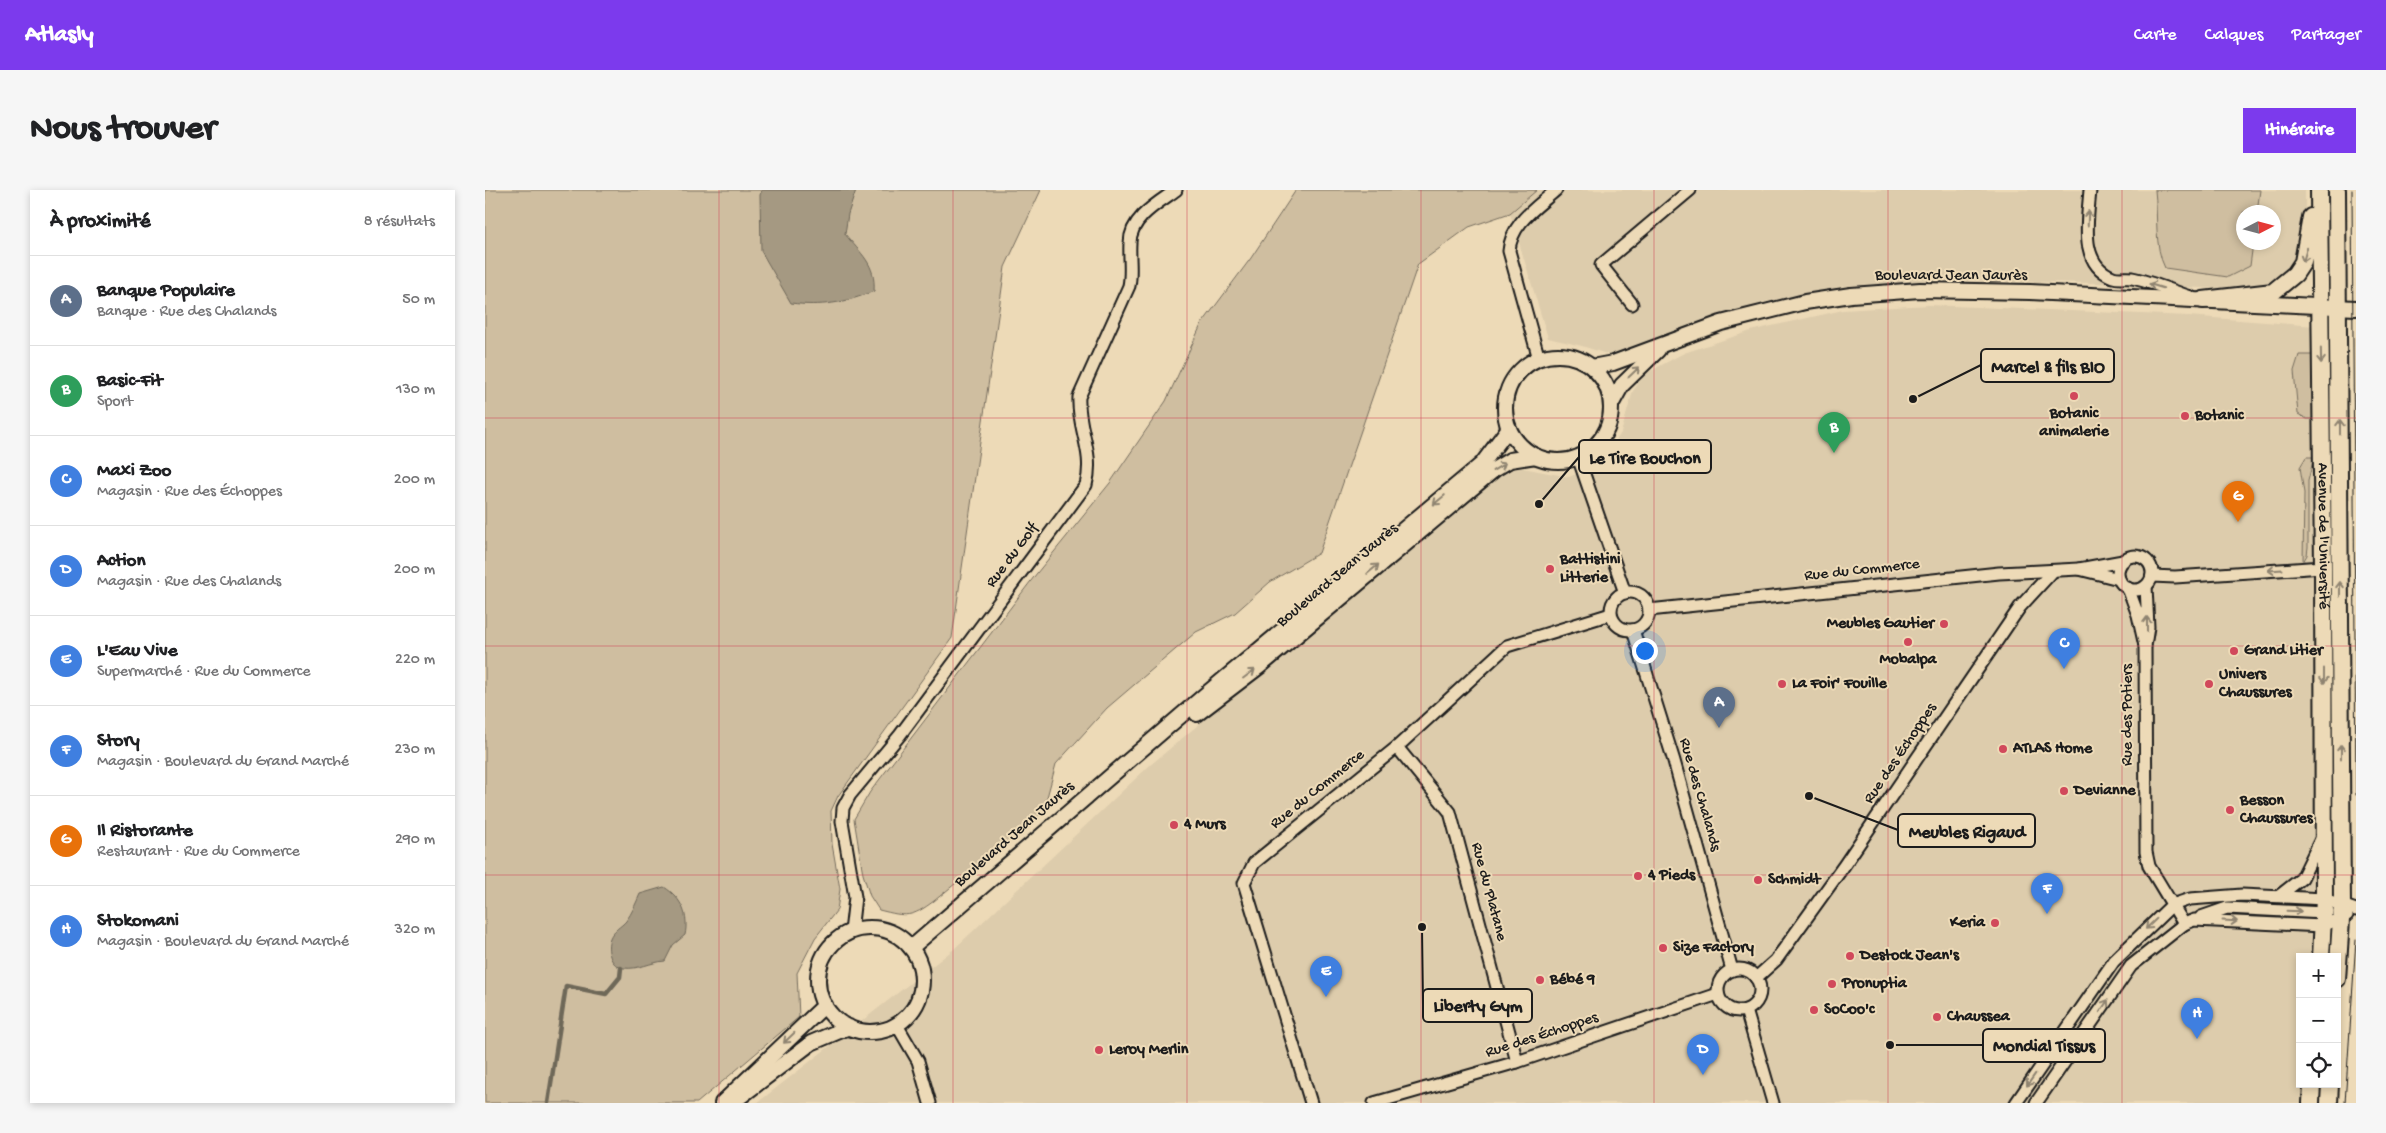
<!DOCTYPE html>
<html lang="fr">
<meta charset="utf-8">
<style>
:root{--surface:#fff;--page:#f6f6f6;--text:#202124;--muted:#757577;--line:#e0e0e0;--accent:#7c3aed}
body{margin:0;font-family:"Gochi Hand",sans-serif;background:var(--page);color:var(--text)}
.controls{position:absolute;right:15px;bottom:15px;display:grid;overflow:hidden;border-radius:0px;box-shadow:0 2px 8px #0003}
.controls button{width:45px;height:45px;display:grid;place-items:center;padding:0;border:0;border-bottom:1px solid var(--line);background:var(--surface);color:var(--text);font:25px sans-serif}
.compass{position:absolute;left:1751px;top:15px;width:45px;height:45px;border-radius:50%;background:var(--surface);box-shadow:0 2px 8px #0003;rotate:84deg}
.you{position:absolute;left:1159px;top:460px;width:18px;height:18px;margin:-12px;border:4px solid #fff;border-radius:50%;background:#1a73e8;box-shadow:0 0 0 8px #1a73e833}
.badge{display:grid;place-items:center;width:32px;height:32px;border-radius:50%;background:var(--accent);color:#fff;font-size:16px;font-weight:700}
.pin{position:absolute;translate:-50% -41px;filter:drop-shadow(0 1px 2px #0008)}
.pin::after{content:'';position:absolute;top:26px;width:18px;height:15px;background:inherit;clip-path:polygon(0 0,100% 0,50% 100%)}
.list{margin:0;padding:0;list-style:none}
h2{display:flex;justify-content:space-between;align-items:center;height:65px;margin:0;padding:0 20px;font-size:21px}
h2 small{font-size:16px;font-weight:400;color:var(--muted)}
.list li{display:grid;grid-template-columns:32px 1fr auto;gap:15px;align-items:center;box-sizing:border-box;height:90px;padding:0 20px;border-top:1px solid var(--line)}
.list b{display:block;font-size:19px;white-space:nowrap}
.list p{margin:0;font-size:16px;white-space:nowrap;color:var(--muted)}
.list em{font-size:16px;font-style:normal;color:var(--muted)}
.icon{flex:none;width:28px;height:28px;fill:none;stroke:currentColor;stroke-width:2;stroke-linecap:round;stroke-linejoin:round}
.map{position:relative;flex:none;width:1871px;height:913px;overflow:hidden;border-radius:0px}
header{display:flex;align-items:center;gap:30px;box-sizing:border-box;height:70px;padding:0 25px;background:var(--accent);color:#fff}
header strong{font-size:24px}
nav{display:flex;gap:28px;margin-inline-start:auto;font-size:18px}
.intro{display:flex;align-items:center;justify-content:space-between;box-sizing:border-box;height:120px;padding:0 30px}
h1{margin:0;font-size:35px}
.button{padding:12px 22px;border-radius:0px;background:var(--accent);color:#fff;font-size:18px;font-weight:700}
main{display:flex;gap:30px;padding:0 30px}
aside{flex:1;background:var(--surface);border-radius:0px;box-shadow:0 2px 8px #0003}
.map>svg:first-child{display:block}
</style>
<header>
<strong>Atlasly</strong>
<nav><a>Carte</a><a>Calques</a><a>Partager</a></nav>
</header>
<div class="intro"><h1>Nous trouver</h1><a class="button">Itinéraire</a></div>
<main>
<aside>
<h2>À proximité<small>8 résultats</small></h2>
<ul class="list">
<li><span class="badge" style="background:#5c6f8a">A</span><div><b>Banque Populaire</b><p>Banque · Rue des Chalands</p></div><em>50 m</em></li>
<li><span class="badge" style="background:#2e9e5b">B</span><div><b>Basic-Fit</b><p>Sport</p></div><em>130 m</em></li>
<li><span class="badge" style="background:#3f7fe0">C</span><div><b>Maxi Zoo</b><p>Magasin · Rue des Échoppes</p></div><em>200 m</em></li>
<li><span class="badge" style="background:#3f7fe0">D</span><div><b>Action</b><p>Magasin · Rue des Chalands</p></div><em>200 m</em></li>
<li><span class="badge" style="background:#3f7fe0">E</span><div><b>L'Eau Vive</b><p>Supermarché · Rue du Commerce</p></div><em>220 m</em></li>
<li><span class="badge" style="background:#3f7fe0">F</span><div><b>Story</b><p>Magasin · Boulevard du Grand Marché</p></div><em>230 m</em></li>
<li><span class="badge" style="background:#e8710a">G</span><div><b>Il Ristorante</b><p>Restaurant · Rue du Commerce</p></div><em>290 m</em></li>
<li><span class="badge" style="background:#3f7fe0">H</span><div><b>Stokomani</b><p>Magasin · Boulevard du Grand Marché</p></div><em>320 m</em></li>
</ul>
</aside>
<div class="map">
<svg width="1871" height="913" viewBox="0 0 1871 913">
<rect width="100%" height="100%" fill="#eddab7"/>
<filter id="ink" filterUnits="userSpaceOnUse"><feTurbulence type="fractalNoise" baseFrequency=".02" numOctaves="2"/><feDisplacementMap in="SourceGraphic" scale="10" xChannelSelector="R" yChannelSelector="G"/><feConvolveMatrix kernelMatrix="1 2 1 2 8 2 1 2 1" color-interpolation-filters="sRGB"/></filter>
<g filter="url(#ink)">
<g fill="#ddccac" fill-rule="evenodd">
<path d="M 1052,0 L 1820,0 L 1820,40 L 1810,77 L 1781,97 L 1761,100 L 1612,93 L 1456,90 L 1360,96 L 1280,112 L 1220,131 L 1128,166 L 1097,156 L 1063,148 L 1025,23 ZM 1758,22 L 1788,22 L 1788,52 L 1758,52 Z"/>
<polygon points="1444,115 1703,126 1830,136 1833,699 1830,767 1815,767 1815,894 1818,894 1816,913 272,913 469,759 663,577 996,297 1033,277 1084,287 1116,274 1136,243 1148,201 1160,184 1199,163 1269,140 1358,120"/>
</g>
<g fill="#cfbea0" stroke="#766d5e">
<polygon points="0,0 556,0 520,77 467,448 353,606 346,621 347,654 355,699 352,720 330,748 312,783 314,827 212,913 0,913"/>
<path d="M 811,0 L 1052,0 L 1025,23 L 984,37 L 933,74 L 834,363 L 785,392 L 750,423 L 711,442 L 622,518 L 571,574 L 558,622 L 449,711 C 426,728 422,727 394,720 L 385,706 L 378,684 L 369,629 L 385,602 L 552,383 L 625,293 L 681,211 L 716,135 L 766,68 Z"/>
<path d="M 1670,0 L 1775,0 L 1772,22 L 1758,22 L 1758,52 L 1768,53 L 1765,76 L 1743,87 L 1680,78 C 1669,57 1673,25 1670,0 Z"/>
<polygon points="1814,165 1828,165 1829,229 1822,229 1813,224 1809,181"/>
<polygon points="1821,267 1829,267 1823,291 1823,357 1822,365 1818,372 1819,303 1815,277"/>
</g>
<g fill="#a59982" stroke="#6e6759">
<path d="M 277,0 L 371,0 L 363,24 L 360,44 C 376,64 391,74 389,101 C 361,113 335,117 306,113 L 276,61 L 275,5 Z"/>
<path d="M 179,697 C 197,708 204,726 200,745 L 188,755 L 180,771 C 166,772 153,780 139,778 C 125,777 121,759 125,748 C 128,740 136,737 141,731 C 147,723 151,713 155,704 Z"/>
</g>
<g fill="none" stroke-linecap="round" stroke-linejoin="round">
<polyline stroke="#6e6759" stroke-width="4.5" points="63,913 81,796 121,804 135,787 136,778"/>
<g stroke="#1c1c1c" stroke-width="15">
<g id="minor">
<path d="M 1605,0 C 1603,29 1593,74 1628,87 C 1634,89 1640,87 1647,88 C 1667,92 1687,101 1706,107"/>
<polyline points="1147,114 1116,75 1205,0"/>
<path d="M 1054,169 L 1024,61 C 1026,33 1051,18 1071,0"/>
<polyline points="1093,267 1140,403"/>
<circle cx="1650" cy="383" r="17"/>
<polyline points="1667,386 1690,387 1838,377"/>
<polyline points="1634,389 1594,379 1638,371"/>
<polyline points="1643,398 1653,425 1660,456 1663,437 1661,396"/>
<circle cx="1145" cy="421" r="19"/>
<polyline points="1164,420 1514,383 1594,379"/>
<polyline points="1148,440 1189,571 1247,780"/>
<polyline points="1660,456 1661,662 1664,676 1699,734"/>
<polyline points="912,557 965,622 1032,872"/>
<polyline points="1794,706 1817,688 1837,647"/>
<polyline points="1716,727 1742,718 1839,723 1843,721"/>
<path d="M 366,742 L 370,707 L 357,631 L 358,618 L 365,605 L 415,545 L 601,295 C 610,262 592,239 594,207 L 644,96 C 647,81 644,68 645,53 C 645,28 673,13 691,0"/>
<circle cx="1254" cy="800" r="21"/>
<polyline points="1271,788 1291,770 1358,677 1535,417 1568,381"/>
<polyline points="1261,820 1288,913"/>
<polyline points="412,835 433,871 445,913"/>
<polyline points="826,913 759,693 769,673 912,557 1022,456 1126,424"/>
<polyline points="889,913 1032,872 1233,804"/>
<polyline points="1531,913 1629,771 1687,715 1705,709 1757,705 1839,709 1871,720"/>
<polyline points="1551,913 1646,776 1699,734 1709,730 1838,736 1862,725"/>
</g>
</g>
<g stroke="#1c1c1c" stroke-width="18">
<g id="tertiary">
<circle cx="1073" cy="218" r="53"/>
<polyline points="1107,177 1128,173 1236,133 1320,112 1366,105 1435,100 1545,102 1871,118"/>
<polyline points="1126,215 1137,195 1173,160"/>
<polyline points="712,524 775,476 1010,279 1025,270 1051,266"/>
<circle cx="385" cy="790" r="52"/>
<polyline points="426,758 721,504 997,274 1024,238"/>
<polyline points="251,910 326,853 364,837"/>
<polyline points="237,913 340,815"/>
</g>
</g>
<g stroke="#1c1c1c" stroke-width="20">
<g id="secondary">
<path id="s1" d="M 1834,0 L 1838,377 L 1839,709 L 1836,767"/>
<polyline points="1852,0 1857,715 1852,789"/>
<polyline points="1718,110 1788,102 1810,84 1818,72 1826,27"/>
<polyline points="1826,913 1827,894"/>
<polyline points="1844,913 1845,894"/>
</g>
</g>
<use href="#minor" stroke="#eddab7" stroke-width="11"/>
<use href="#tertiary" stroke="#eddab7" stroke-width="14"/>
<use href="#secondary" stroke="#eddab7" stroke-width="16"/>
<g stroke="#1c1c1c" stroke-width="1">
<polyline points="1867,0 1871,605"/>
<polyline points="1860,913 1871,750"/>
</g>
</g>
<defs><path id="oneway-shaft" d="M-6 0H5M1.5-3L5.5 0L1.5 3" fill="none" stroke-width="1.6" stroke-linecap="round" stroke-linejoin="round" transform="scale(1.25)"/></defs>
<g stroke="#8f8471">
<use href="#oneway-shaft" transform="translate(1603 28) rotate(-88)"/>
<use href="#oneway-shaft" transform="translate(1820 65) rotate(106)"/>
<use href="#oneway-shaft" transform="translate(1671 96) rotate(-163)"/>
<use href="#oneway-shaft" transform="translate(1836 166) rotate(89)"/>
<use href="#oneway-shaft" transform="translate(1149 182) rotate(-44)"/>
<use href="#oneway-shaft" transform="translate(1855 237) rotate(-90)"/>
<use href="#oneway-shaft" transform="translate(1014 277) rotate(-31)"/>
<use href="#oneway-shaft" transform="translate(954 310) rotate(140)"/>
<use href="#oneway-shaft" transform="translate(888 379) rotate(-40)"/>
<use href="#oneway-shaft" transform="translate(1790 380) rotate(176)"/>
<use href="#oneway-shaft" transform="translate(1855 399) rotate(-90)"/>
<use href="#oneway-shaft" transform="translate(1662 434) rotate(-90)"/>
<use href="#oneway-shaft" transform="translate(764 484) rotate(-37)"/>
<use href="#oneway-shaft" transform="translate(1839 486) rotate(90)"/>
<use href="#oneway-shaft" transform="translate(1856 562) rotate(-90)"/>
<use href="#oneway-shaft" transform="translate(1809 721) rotate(2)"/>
<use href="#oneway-shaft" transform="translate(1745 731) rotate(3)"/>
<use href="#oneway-shaft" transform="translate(1666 734) rotate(136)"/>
<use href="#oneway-shaft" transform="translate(1619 816) rotate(-56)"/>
<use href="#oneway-shaft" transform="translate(304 848) rotate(136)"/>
<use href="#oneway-shaft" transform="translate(1546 890) rotate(125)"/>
</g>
</g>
<path fill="none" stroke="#d1495b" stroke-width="1" stroke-opacity="0.55" d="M 234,0 L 234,913M 468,0 L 468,913M 702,0 L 702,913M 936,0 L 936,913M 1169,0 L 1169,913M 1403,0 L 1403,913M 1637,0 L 1637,913M 0,228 L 1871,228M 0,456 L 1871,456M 0,685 L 1871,685"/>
<g fill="#d1495b" stroke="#eddab7" stroke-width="2">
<circle cx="1589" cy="206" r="5"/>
<circle cx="1700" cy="226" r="5"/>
<circle cx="1065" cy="379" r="5"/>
<circle cx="1459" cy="434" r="5"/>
<circle cx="1423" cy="452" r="5"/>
<circle cx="1749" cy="461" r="5"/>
<circle cx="1297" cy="494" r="5"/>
<circle cx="1724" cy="494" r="5"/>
<circle cx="1518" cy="559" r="5"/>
<circle cx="1579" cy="601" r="5"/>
<circle cx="1745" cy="620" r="5"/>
<circle cx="689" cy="635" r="5"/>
<circle cx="1153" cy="686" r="5"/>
<circle cx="1273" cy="690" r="5"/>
<circle cx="1510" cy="733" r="5"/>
<circle cx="1178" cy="758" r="5"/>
<circle cx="1365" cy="766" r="5"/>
<circle cx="1055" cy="790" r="5"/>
<circle cx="1347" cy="794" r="5"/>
<circle cx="1329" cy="820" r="5"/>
<circle cx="1452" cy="827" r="5"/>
<circle cx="614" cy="860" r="5"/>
</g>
<g text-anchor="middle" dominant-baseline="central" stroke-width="4" stroke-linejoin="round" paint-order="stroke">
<g font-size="16" fill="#1c1c1c" stroke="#eddab7">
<text x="1466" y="86">Boulevard Jean Jaurès</text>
<text stroke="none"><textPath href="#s1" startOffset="346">Avenue de l'Université</textPath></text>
<text transform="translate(528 366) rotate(-53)">Rue du Golf</text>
<text transform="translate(1377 381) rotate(-6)">Rue du Commerce</text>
<text transform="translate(853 386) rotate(-40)">Boulevard Jean Jaurès</text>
<text transform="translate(1643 525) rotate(-90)">Rue des Potiers</text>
<text transform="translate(1416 564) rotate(-56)">Rue des Échoppes</text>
<text transform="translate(833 600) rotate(-39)">Rue du Commerce</text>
<text transform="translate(1214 605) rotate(74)">Rue des Chalands</text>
<text transform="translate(530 645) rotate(-41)">Boulevard Jean Jaurès</text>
<text transform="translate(1003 702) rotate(75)">Rue du Platane</text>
<text transform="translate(1057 846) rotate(-18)">Rue des Échoppes</text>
</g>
<g font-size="16" font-weight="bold" fill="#1c1c1c" stroke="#eddab7" text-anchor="start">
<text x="1589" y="224" text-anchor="middle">Botanic<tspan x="1589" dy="18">animalerie</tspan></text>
<text x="1710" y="226">Botanic</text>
<text x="1075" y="370">Battistini<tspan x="1075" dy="18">Litterie</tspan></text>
<text x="1449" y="434" text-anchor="end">Meubles Gautier</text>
<text x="1759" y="461">Grand Litier</text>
<text x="1423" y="470" text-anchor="middle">Mobalpa</text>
<text x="1734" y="485">Univers<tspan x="1734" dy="18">Chaussures</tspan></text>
<text x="1307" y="494">La Foir' Fouille</text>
<text x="1528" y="559">ATLAS Home</text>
<text x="1589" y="601">Devianne</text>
<text x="1755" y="611">Besson<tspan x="1755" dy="18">Chaussures</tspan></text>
<text x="699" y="635">4 Murs</text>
<text x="1163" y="686">4 Pieds</text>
<text x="1283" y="690">Schmidt</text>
<text x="1500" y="733" text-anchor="end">Keria</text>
<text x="1188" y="758">Size Factory</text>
<text x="1375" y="766">Destock Jean's</text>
<text x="1065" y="790">Bébé 9</text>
<text x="1357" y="794">Pronuptia</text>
<text x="1339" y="820">SoCoo'c</text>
<text x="1462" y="827">Chaussea</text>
<text x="624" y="860">Leroy Merlin</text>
</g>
</g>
<path fill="none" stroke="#1c1c1c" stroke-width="2" d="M1428 209L1496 175M1054 314L1094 267M1324 606L1413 640M937 737L938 815M1405 855L1498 855"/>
<g fill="#1c1c1c" stroke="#eddab7" stroke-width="2">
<circle cx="1428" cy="209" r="5"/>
<circle cx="1054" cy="314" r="5"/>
<circle cx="1324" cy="606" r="5"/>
<circle cx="937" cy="737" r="5"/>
<circle cx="1405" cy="855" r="5"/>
</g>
<g fill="#eddab7" stroke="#1c1c1c" stroke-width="2">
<rect x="1496" y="159" width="133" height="33" rx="5"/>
<rect x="1094" y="250" width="132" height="33" rx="5"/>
<rect x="1413" y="624" width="137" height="33" rx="5"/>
<rect x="938" y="799" width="109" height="33" rx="5"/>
<rect x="1498" y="839" width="122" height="33" rx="5"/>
</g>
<g font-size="18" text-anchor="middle" font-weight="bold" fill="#1c1c1c">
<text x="1563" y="182">Marcel &amp; fils BIO</text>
<text x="1160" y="273">Le Tire Bouchon</text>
<text x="1482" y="647">Meubles Rigaud</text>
<text x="993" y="821">Liberty Gym</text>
<text x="1559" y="861">Mondial Tissus</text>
</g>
</svg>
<div class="controls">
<button>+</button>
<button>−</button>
<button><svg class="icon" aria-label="locate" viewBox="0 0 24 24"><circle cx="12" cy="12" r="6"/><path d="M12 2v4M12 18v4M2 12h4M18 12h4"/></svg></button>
</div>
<svg class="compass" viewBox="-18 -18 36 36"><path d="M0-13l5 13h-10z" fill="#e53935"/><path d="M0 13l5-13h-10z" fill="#757577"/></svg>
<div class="you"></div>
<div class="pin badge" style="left:1234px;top:538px;background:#5c6f8a">A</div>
<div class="pin badge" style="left:1349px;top:263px;background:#2e9e5b">B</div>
<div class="pin badge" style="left:1579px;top:479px;background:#3f7fe0">C</div>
<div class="pin badge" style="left:1218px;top:885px;background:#3f7fe0">D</div>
<div class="pin badge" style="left:841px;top:807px;background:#3f7fe0">E</div>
<div class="pin badge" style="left:1562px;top:724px;background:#3f7fe0">F</div>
<div class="pin badge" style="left:1753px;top:332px;background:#e8710a">G</div>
<div class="pin badge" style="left:1712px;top:849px;background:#3f7fe0">H</div>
</div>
</main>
